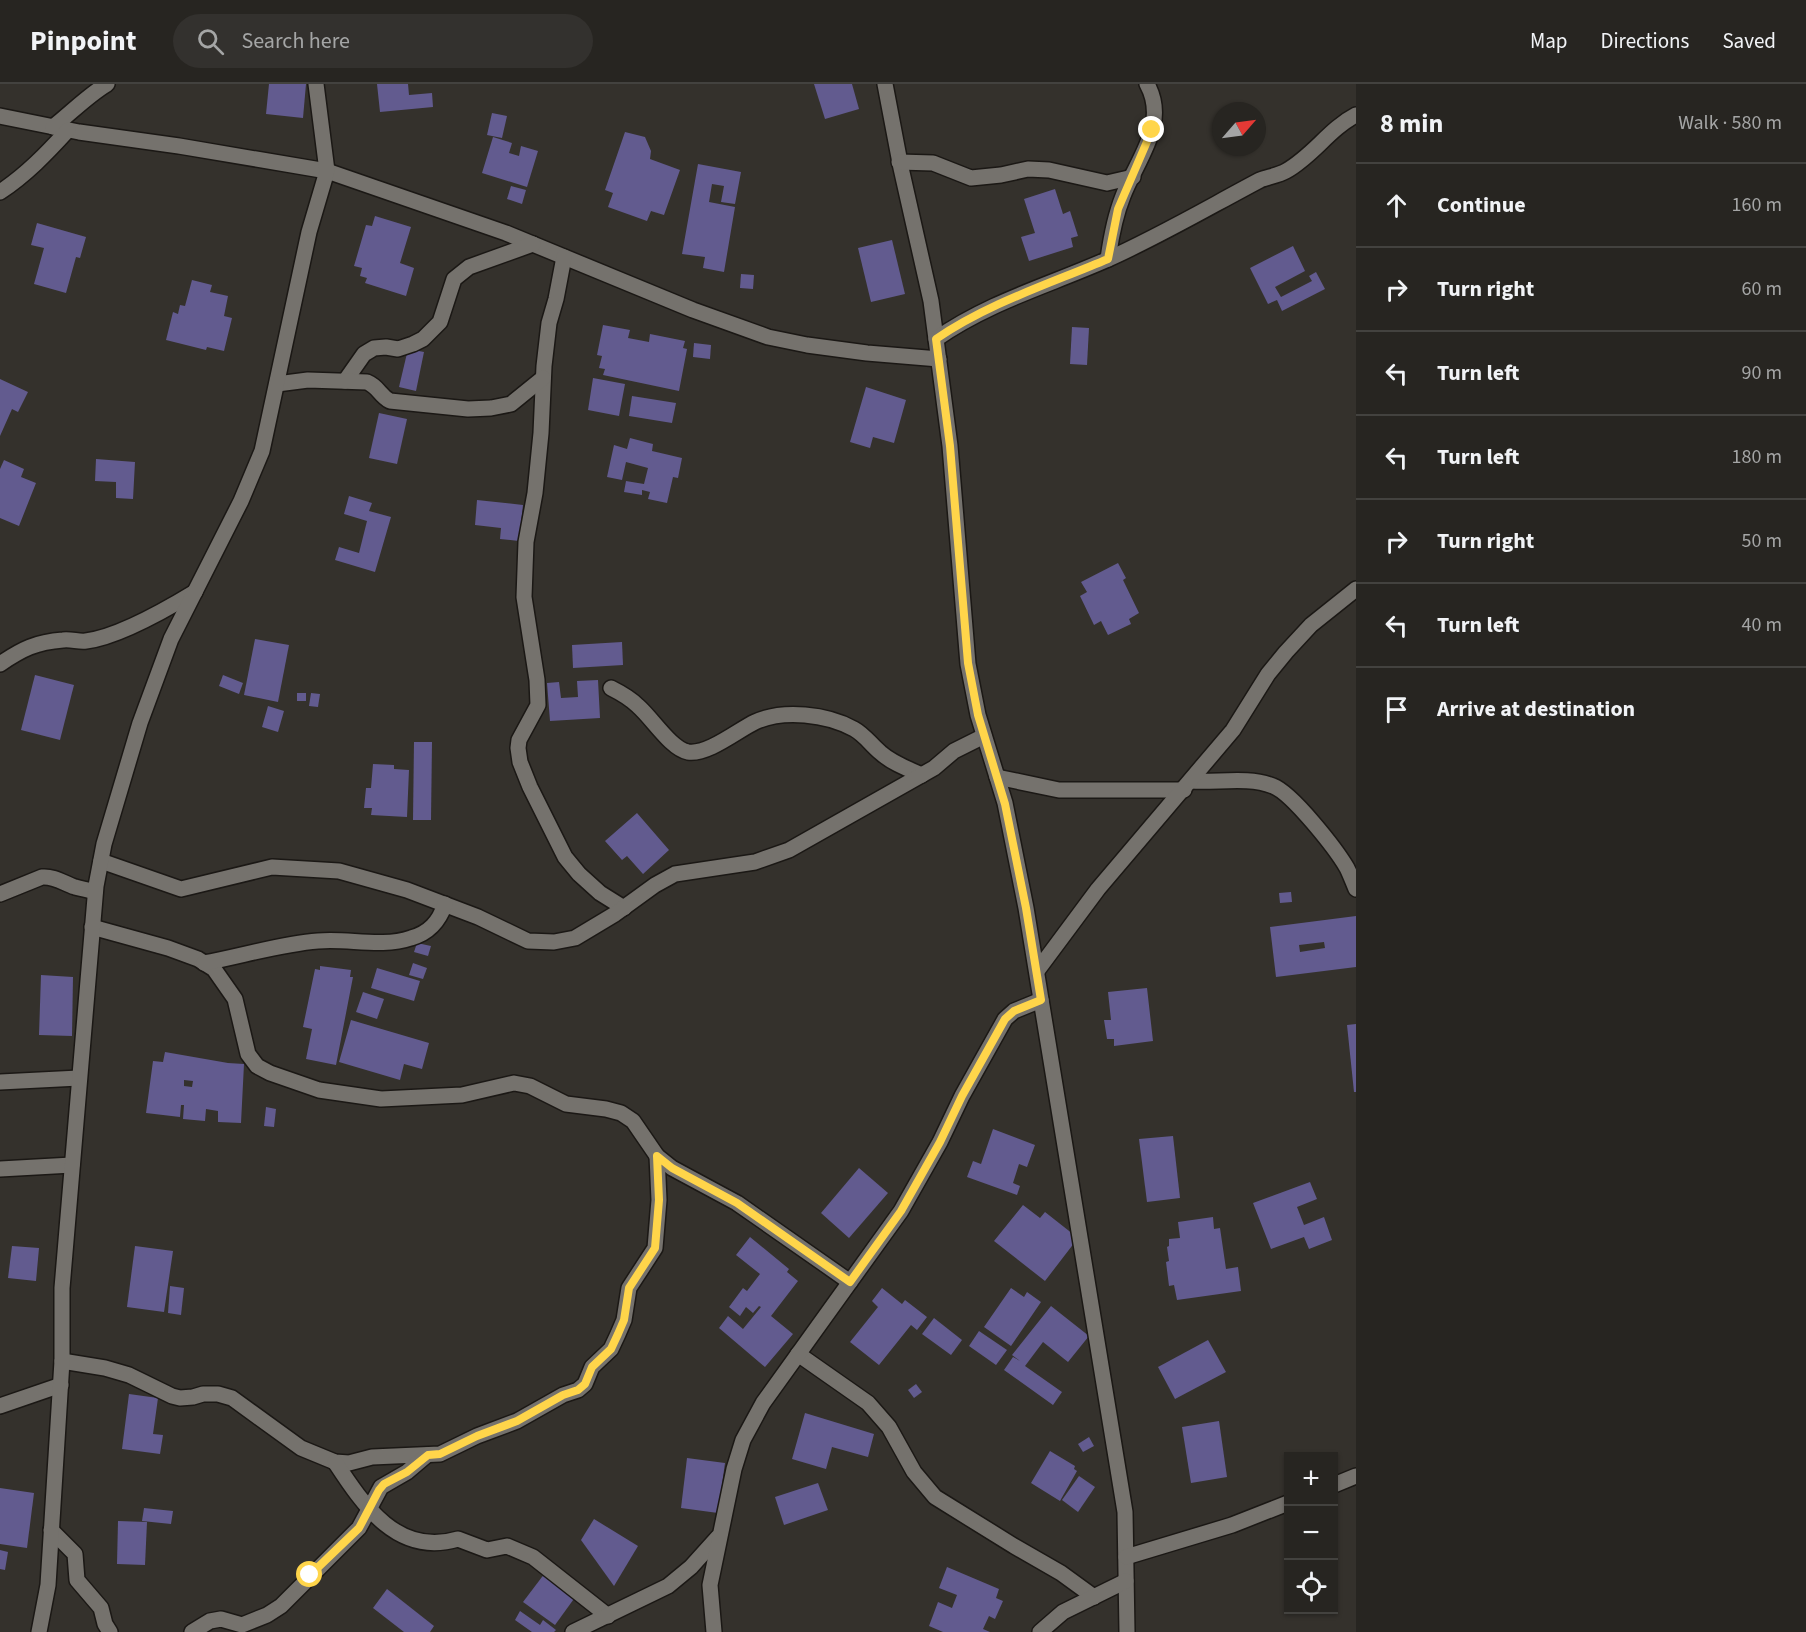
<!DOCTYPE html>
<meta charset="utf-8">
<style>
:root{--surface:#272521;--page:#33312e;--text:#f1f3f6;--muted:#a4a5a5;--line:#43423f}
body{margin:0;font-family:"Source Sans 3",sans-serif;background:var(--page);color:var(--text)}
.controls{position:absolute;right:18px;bottom:18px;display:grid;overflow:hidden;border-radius:0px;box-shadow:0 2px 4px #0004}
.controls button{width:54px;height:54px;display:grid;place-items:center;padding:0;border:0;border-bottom:2px solid var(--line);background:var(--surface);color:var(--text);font:30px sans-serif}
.compass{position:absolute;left:1212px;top:18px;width:54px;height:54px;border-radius:50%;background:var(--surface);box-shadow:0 2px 4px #0004;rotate:62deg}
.stop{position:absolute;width:18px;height:18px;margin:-14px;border:4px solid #ffd54a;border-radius:50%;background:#fff}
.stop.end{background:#ffd54a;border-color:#fff;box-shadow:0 2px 6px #0008}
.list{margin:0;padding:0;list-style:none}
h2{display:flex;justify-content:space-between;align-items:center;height:78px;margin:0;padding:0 24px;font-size:26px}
h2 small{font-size:20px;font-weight:400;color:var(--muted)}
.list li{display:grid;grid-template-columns:39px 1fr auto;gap:18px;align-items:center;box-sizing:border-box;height:84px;padding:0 24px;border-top:2px solid var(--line)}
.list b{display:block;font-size:22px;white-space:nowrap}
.list em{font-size:20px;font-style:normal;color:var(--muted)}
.icon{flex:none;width:33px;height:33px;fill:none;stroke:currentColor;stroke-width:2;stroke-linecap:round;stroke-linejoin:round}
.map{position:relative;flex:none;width:1356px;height:1548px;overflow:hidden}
header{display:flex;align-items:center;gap:36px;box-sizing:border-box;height:84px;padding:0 30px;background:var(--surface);border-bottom:2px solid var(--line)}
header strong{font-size:28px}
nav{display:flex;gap:33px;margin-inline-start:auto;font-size:21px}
.search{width:420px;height:54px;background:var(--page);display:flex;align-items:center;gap:15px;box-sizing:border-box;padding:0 21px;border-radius:33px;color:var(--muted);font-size:22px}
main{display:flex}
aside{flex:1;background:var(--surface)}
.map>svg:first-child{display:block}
</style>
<header>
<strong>Pinpoint</strong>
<div class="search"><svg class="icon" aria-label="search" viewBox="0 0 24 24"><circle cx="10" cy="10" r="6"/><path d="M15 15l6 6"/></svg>Search here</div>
<nav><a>Map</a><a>Directions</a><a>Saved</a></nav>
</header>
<main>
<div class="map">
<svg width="1356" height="1548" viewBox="0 0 1356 1548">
<rect width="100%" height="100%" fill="#34312c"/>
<g fill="#625b8f" fill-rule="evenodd">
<polygon points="269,0 306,0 303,34 266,30"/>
<polygon points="377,0 408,0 409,11 432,9 433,23 380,28"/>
<polygon points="814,0 852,0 859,25 825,35"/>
<polygon points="492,29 507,32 502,54 487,51"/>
<polygon points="625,48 645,53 651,67 650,75 680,86 664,131 651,127 647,137 608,123 613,109 605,106"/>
<polygon points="493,53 512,59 509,69 519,72 521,62 538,67 527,103 482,89"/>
<polygon points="698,80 741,88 735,120 721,118 724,102 712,100 709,118 735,123 724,188 703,184 705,173 682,170"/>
<polygon points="511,102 526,106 522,120 507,115"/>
<polygon points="1055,105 1063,130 1070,127 1078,152 1071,154 1073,163 1029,177 1021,153 1035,149 1024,115"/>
<polygon points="375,132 411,143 400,179 414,184 406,212 365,199 367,194 360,192 362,184 354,182 366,141 372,142"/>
<polygon points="37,139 86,153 80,174 76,173 66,209 34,200 44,164 31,161"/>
<polygon points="892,156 905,210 871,218 858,164"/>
<polygon points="1293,162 1305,187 1275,203 1281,213 1312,197 1309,192 1316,188 1325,205 1282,227 1277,216 1268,220 1250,184"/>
<polygon points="741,190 754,191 753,205 740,204"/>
<polygon points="192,196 212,201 210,208 228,212 224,232 232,234 224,267 207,263 206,266 166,256 173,228 178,230 180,221 185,222"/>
<polygon points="603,241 630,246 628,254 649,258 650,250 685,257 683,264 687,265 679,307 603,291 605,285 599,284 602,272 597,271"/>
<polygon points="1072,243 1089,244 1087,281 1070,280"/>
<polygon points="694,259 711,261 710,275 693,273"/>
<polygon points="408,265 424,268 416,307 399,303"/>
<polygon points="593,294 625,300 619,332 588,326"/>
<polygon points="0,295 28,308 18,328 12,325 0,352"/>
<polygon points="866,303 906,316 894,359 873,353 870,364 850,358"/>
<polygon points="632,312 676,319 672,339 629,332"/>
<polygon points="379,329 407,335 397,380 369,374"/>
<polygon points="630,354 653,360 652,367 682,374 678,394 673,393 667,419 648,415 650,408 642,406 642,411 624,408 626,397 644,400 648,384 626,378 622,396 607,393 614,361 627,365"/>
<polygon points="96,375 135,378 133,415 116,414 116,398 95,397"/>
<polygon points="4,376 24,385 21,393 36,399 19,442 0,434 0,385"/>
<polygon points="349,412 372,419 369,427 391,433 375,488 335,476 339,463 359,469 367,437 344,430"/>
<polygon points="477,416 523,421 519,457 500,455 501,444 475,441"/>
<polygon points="1118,479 1126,494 1123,496 1139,529 1129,535 1131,540 1108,551 1101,537 1094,541 1080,512 1087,508 1081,498"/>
<polygon points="255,555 289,561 278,618 244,611"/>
<polygon points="622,558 623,581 573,584 572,561"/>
<polygon points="35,591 74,601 60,656 21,646"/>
<polygon points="223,591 243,599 239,610 219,602"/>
<polygon points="598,596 600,634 550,637 547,599 559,598 561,614 578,613 577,597"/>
<rect x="297" y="609" width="9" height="8"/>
<polygon points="311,609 320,610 318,623 309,622"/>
<polygon points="268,622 284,627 278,648 262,643"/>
<polygon points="414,658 432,658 431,736 413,736"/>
<polygon points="373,680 394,681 394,685 409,686 407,733 371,731 372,724 364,724 366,704 371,704"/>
<polygon points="637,729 669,766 643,790 627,772 622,776 605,757"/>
<polygon points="1291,808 1292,818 1280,819 1279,809"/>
<path d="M 1356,832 L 1356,883 L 1276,893 L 1270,843 ZM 1324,858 L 1325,864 L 1300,868 L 1299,861 Z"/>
<polygon points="417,859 431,862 428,872 414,868"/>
<polygon points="413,879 427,884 423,895 409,891"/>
<polygon points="320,882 351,886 350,893 353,893 336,981 306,975 312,945 303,943 315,885 320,886"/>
<polygon points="377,884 420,897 414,917 371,904"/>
<polygon points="41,891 73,893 72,952 39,951"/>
<polygon points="1147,904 1153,957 1114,962 1114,955 1107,955 1104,936 1111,936 1108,908"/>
<polygon points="363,908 384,915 377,935 356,928"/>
<polygon points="351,936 429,959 422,985 404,980 400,996 339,978"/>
<polygon points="1356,940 1356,1008 1354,1008 1347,941"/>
<path d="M 165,968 L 228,979 L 244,980 L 241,1039 L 218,1038 L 218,1027 L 206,1025 L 205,1037 L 183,1035 L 184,1021 L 181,1021 L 180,1033 L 146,1029 L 153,977 L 163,978 ZM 184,996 L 193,997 L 192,1003 L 184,1002 Z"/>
<polygon points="266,1023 276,1025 274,1043 264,1042"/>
<polygon points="993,1045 1035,1061 1027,1083 1019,1080 1013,1099 1020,1102 1017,1111 967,1093 973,1077 981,1080"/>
<polygon points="1173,1052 1180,1114 1147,1118 1139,1055"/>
<polygon points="859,1084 888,1109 849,1154 821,1129"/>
<polygon points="1310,1098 1317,1115 1297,1123 1304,1141 1324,1133 1332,1156 1309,1165 1304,1153 1271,1165 1253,1119"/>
<polygon points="1023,1121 1040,1134 1045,1128 1078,1154 1045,1197 994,1157"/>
<polygon points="1213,1133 1214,1145 1220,1144 1226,1185 1238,1183 1241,1207 1177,1216 1174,1201 1169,1202 1166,1178 1169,1177 1167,1163 1169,1162 1169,1155 1180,1154 1178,1138"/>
<polygon points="750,1153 789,1185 787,1188 798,1197 771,1232 793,1250 765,1283 719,1244 728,1232 743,1245 761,1223 759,1222 753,1229 746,1223 740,1232 729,1223 743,1204 747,1207 760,1190 736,1171"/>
<polygon points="12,1162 39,1164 36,1197 8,1194"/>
<polygon points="135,1162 173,1167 164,1228 127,1223"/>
<polygon points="170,1202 184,1204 181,1231 168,1229"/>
<polygon points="882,1204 902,1220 905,1216 927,1233 917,1246 911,1241 879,1281 850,1258 878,1223 872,1217"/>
<polygon points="1011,1204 1024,1213 1027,1208 1041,1218 1011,1262 984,1243"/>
<polygon points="1051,1222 1089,1252 1068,1278 1043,1258 1025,1282 1062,1308 1053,1321 1004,1286 1013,1273 1020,1277 1012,1271"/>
<polygon points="934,1234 962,1256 951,1271 922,1250"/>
<polygon points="979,1247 1007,1266 996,1281 969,1262"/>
<polygon points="1208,1256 1226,1288 1175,1315 1158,1283"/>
<polygon points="916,1300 922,1308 914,1314 908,1306"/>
<polygon points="129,1310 158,1314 153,1350 163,1351 160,1370 122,1365"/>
<polygon points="805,1329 874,1350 868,1373 832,1363 826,1385 792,1375"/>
<polygon points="1219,1337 1227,1393 1191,1399 1182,1343"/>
<polygon points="1089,1353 1094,1362 1083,1368 1078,1360"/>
<polygon points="1050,1367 1075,1382 1074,1385 1077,1387 1060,1417 1031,1399"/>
<polygon points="687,1374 725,1379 718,1429 681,1424"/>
<polygon points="1079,1392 1095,1403 1078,1428 1062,1416"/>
<polygon points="818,1399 828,1426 784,1441 775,1413"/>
<polygon points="0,1404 34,1409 27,1464 0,1460"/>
<polygon points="144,1424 173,1427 171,1440 142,1437"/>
<polygon points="594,1435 638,1462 614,1502 581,1456"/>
<polygon points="118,1437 147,1438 145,1481 117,1480"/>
<polygon points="0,1466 8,1468 5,1486 0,1485"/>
<polygon points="947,1483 999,1505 996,1514 1003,1517 995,1535 989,1532 983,1545 990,1548 943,1548 929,1542 938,1518 952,1524 957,1511 939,1504"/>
<polygon points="545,1489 576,1512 555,1541 523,1518"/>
<polygon points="387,1505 434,1542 430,1548 404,1548 373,1524"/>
<polygon points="520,1527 540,1541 543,1536 556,1546 554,1548 532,1548 515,1536"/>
</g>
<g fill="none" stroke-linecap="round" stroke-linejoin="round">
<g stroke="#1b1815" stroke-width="18">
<g id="street">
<polyline points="885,0 901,84 931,217 950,362 968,580 978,631 1005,719 1026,824 1125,1428 1127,1548"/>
<polyline points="0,32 79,48 179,62 327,87 506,149 693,226 768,253 807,261 867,269 939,275"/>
<path d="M 53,43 C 71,29 87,12 107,0"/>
<polyline points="899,78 933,79 971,94 1001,91 1028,85 1049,86 1107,99 1133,93"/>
<path d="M 0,108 C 26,91 47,69 68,46"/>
<polyline points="564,173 556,215 549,239 544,282 541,349 535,409 526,458 524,513 537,596 538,621 519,656 518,664 520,678 530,703 565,773 579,790 600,809 624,824"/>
<path d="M 1108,175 C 1111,153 1115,132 1123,112 C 1137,75 1169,40 1147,0"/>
<path d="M 936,255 C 989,218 1047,202 1106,176 C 1158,153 1209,123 1260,96 C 1268,93 1279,91 1286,87 C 1313,72 1329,45 1356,31"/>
<polyline points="345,297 364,270 374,264 386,263 398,265 413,260 423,255 440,238 454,195 469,183 533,160"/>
<path d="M 277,300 L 308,296 L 367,298 C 379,303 379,311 390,317 L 468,325 L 491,324 L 511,320 L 543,294"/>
<path d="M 0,580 C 22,565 36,558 63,556 C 71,555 79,558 86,557 C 119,553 167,525 195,508"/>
<path d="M 611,604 C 621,609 630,614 638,622 C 652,634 671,665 688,668 C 708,671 738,646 755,638 C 783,625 827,630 854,645 C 865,651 871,661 881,669 C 892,679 908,685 922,691"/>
<polyline points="997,693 1059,706 1184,706"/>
<path d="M 1191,697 C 1217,699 1248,692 1273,702 C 1292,709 1336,765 1347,784 C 1350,790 1353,798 1356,805"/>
<polyline points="101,777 181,805 272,783 339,787 407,806 478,833 528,857 554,858 575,854 615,830 655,801 675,790 755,778 789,766 934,684 954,667 984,652"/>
<path d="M 0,810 L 42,793 C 55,792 63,799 75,803 C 82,805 89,806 95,808"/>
<polyline points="92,843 168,864 198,875 214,885 235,915 248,970 257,982 270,989 319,1006 381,1015 462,1011 514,999 530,1002 566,1020 606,1025 621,1029 633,1037 657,1072 672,1084 737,1119 850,1198"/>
<path d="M 204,879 C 242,872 280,860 318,857 C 348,854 381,864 411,854 C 429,849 439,838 445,820"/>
<polyline points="1037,887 1098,805 1233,646 1268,590 1286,568 1311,541 1356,505"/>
<polyline points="0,998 79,994"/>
<polyline points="0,1085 72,1081"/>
<polyline points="798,1270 868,1319 889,1343 914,1388 935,1413 1014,1462 1061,1489 1094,1513"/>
<polyline points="62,1277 105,1284 129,1291 172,1312 180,1314 193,1313 203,1310 218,1310 232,1314 301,1364 335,1378 349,1379 372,1373 440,1370 477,1352 517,1337 563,1311 578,1306 585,1300 592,1283 611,1265 618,1250 624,1236 629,1204 655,1164 659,1116 657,1072"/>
<polyline points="0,1322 61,1301"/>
<path d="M 335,1378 C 364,1422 398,1473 458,1455 L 487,1466 L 507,1462 L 533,1473 L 608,1532"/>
<polyline points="1334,1401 1356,1392"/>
<polyline points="51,1446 75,1470 77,1496 101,1524 105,1540 110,1548"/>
<polyline points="1126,1473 1232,1441 1288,1419"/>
<polyline points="39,1548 48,1501 62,1277 62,1204 96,802 104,760 140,639 171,555 241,417 262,367 309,148 327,87 316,0"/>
<polyline points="192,1548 210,1537 221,1535 242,1541 267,1531 281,1522 359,1444 381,1403 407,1388 427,1371"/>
<polyline points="573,1548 668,1502 691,1483 718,1453"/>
<polyline points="714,1548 710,1501 734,1385 743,1356 763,1319 901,1127 940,1058 962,1012 1005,935 1014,927 1041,916"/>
<polyline points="1040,1548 1063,1528 1126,1497"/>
</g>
</g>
<use href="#street" stroke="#75726d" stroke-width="15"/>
</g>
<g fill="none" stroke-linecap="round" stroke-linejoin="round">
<path stroke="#ffd54a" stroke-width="8" d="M 310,1491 L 359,1444 L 379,1406 L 384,1400 L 407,1388 L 428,1371 L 440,1370 L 477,1352 L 517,1337 L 563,1311 L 578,1306 L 585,1300 L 592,1283 L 611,1265 L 618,1250 L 624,1236 L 629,1204 L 655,1164 L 659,1116 L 657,1072 L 672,1084 L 737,1119 L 850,1198 L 901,1127 L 940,1058 L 962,1012 L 1005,935 L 1014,927 L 1041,916 L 1026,824 L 1005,720 L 978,631 L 968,579 L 950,362 L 936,255 C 989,219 1049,200 1108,175 L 1118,125 L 1152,46"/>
</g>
</svg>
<div class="controls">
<button>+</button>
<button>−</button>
<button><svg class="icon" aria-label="locate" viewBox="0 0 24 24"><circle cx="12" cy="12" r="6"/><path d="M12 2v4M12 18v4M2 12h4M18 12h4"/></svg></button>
</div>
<svg class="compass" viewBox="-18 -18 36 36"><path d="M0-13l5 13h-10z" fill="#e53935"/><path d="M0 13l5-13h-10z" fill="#a4a5a5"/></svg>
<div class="stop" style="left:310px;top:1491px"></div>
<div class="stop end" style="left:1152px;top:46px"></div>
</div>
<aside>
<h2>8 min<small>Walk · 580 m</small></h2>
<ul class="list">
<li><svg class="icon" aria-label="ahead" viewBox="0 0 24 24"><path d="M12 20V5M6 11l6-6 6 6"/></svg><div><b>Continue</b></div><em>160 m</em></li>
<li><svg class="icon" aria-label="right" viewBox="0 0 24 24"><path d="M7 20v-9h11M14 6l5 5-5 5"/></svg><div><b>Turn right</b></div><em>60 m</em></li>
<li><svg class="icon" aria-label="left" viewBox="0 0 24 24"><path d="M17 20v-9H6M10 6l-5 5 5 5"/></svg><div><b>Turn left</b></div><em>90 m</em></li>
<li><svg class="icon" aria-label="left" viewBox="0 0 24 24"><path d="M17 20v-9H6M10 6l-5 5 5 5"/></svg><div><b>Turn left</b></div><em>180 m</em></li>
<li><svg class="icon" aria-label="right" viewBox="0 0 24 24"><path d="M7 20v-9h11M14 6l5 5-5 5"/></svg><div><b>Turn right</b></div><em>50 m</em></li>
<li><svg class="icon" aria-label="left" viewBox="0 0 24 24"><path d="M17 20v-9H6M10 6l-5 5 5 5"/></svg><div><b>Turn left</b></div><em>40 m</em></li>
<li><svg class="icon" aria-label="arrive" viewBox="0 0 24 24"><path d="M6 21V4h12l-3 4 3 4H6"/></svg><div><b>Arrive at destination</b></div></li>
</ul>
</aside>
</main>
